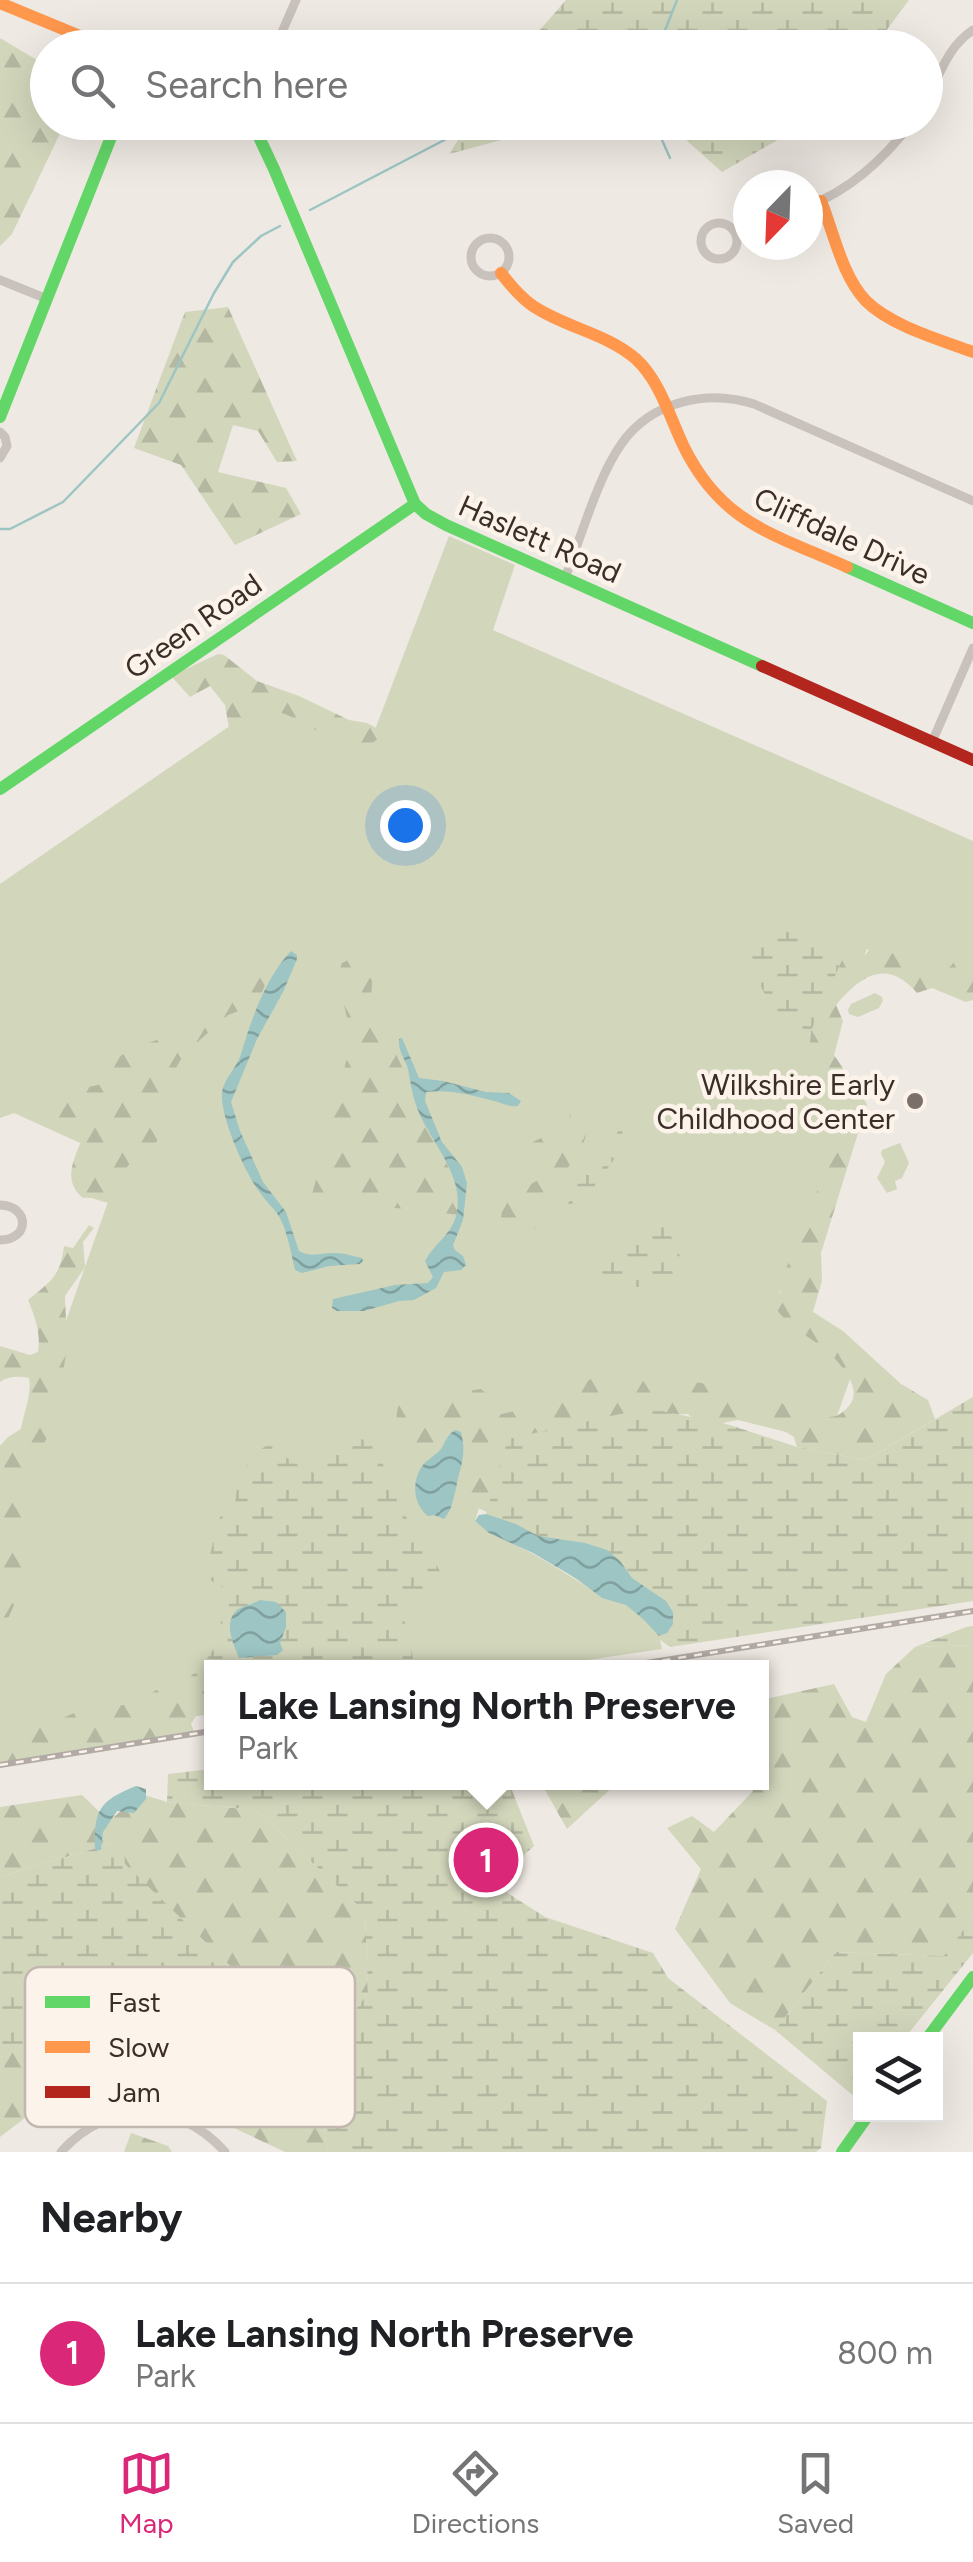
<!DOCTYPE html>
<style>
:root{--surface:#fff;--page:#f6f6f6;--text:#202124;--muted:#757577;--line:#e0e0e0;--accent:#db2777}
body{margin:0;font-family:Figtree,sans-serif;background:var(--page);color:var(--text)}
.controls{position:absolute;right:30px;bottom:30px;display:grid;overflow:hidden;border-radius:0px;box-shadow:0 10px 40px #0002}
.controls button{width:90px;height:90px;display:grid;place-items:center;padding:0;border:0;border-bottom:2px solid var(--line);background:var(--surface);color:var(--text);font:50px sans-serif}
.compass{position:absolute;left:733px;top:170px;width:90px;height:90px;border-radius:50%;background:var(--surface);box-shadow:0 10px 40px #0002;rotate:203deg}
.you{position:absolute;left:405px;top:825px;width:35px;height:35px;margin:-25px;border:8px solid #fff;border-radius:50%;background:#1a73e8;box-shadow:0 0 0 15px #1a73e833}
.badge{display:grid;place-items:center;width:65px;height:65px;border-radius:50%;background:var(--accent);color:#fff;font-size:32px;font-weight:700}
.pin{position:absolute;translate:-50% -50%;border:5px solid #fff;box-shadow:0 2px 10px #0006}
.popup{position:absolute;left:204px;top:1660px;width:565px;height:130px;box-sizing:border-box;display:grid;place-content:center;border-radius:0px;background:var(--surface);filter:drop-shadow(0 2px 8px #0005);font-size:32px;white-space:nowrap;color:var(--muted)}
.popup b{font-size:38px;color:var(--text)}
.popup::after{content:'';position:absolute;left:50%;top:100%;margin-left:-20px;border:20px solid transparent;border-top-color:var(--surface)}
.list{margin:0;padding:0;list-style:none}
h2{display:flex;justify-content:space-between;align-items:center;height:130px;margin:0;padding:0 40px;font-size:42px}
h2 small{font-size:32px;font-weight:400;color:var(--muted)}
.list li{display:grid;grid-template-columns:65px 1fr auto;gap:30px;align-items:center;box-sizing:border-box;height:140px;padding:0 40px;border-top:2px solid var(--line)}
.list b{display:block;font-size:38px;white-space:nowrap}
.list p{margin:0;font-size:32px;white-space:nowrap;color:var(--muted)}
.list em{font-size:32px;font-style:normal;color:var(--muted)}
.icon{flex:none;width:55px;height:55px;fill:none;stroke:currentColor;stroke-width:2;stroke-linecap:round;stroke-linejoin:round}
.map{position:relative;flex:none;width:973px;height:2152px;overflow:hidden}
.search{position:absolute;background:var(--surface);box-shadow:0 10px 40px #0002;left:30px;right:30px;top:30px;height:110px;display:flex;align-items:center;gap:25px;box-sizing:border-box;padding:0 35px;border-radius:55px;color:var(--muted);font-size:38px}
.sheet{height:270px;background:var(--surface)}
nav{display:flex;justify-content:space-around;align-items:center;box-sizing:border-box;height:140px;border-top:2px solid var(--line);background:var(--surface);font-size:28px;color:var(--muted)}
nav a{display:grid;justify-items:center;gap:5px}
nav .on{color:var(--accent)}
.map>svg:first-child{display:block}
</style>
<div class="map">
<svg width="973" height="2152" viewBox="0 0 973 2152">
<defs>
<pattern id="forest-firs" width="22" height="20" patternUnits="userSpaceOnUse" patternTransform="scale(2.5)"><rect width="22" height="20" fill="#d2d6bb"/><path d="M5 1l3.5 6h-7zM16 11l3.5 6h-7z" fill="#b5b8a1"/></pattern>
<pattern id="wetland-marsh" width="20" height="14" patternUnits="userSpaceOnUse" patternTransform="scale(2.5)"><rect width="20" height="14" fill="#d2d6bb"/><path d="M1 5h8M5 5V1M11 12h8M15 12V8" fill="none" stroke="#b5b8a1"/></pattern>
<pattern id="water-waves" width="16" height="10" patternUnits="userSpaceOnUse" patternTransform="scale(2.5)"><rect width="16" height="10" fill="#9cc5c3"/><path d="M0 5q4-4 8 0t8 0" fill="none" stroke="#80a09e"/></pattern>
</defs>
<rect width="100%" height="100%" fill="#efe9e3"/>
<g fill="#d2d6bb">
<path d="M 449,536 L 515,565 L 493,630 L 973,841 L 973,957 L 960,989 L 867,949 L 859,966 L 847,961 L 809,1057 L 854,1078 L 857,1091 L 779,1293 L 855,1365 L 831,1433 L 662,1399 L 501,1433 L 475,1521 C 496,1539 520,1545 542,1559 C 583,1583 620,1610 659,1636 L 662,1649 L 534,1668 L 211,1668 L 211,1714 L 13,1743 L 0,1738 L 0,1508 L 122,1162 L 14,1113 L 0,1118 L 0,884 L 266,701 L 371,740 Z"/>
<polygon points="875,993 882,997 883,1000 879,1008 858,1017 849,1014 848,1010 851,1004"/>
<polygon points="900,1143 909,1163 902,1178 895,1181 897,1189 887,1193 877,1178 885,1162 881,1154 882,1150"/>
</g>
<g fill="url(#forest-firs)">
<polygon points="0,38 47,66 48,122 65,123 12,234 0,246"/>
<polygon points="228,307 297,461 277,462 258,431 233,425 218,472 286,488 301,514 235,545 181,465 134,448 185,312"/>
<path d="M 218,654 L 224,655 L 257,681 L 299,696 L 349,720 L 367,723 L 384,732 C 354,775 297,704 259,709 L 231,740 L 225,705 L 210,686 L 190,697 L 171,676 Z"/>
<path d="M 879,947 C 904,955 942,997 959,952 L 969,952 L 973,947 L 973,1000 L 966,1002 L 932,988 L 917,993 C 886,957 860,977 836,1005 L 843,1021 L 834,1055 L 867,1104 L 821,1253 L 822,1281 L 813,1312 L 843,1331 L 901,1384 L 928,1400 L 935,1419 L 866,1460 L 797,1447 L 794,1437 L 786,1432 L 738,1420 L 727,1422 L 717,1426 L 695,1421 L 688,1414 L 664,1415 L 489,1513 L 456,1498 C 462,1473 473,1450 458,1426 L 450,1427 L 436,1450 L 422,1460 C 407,1441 390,1430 399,1405 L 417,1398 L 481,1389 L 489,1396 L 498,1415 L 563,1399 L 573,1389 L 602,1373 L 624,1384 L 640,1376 L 655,1399 C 662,1391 668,1381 679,1381 C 706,1380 729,1392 754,1400 C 764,1403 775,1401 784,1404 C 799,1409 812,1417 829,1417 C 838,1417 842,1413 848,1407 C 860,1394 851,1379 841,1366 C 825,1343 794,1333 777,1310 L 782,1279 L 852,1104 L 808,1060 L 811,1031 L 845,953 C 855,958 864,960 870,948 Z"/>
<path d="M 374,948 L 371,1000 L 471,1216 L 311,1199 L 347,1058 C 348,1044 349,1032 347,1018 C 343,994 332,988 342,963 Z"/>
<path d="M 271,971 L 255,1009 L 241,1010 L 228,1015 L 184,1054 L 173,1073 L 173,1099 L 155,1146 C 128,1159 118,1175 112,1203 C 101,1203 94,1196 83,1198 C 62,1181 74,1159 82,1139 L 81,1134 C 71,1129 58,1127 57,1115 C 64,1106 71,1093 82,1089 C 91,1085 98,1087 107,1081 L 107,1069 L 111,1063 L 129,1050 L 173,1034 L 237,985 L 251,976 Z"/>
<path d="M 573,1099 L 597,1100 L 582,1148 L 574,1155 L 564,1177 L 544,1189 L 542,1197 L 552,1205 C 549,1223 531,1234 513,1237 L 509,1224 L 501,1218 L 503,1200 L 538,1180 L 538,1176 L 528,1175 C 514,1132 550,1142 572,1125 L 568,1109 Z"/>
<path d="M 89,1225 L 94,1228 L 83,1242 L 85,1267 L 65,1296 L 66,1322 L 69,1338 L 58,1399 L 48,1436 L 31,1466 L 27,1481 L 19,1493 L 24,1496 L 36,1495 L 43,1502 L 41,1521 L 22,1532 L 31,1546 L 15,1603 L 0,1636 L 0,1446 L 8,1437 L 21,1429 C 24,1411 32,1395 29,1378 C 19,1376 8,1376 0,1382 L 0,1346 L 30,1355 L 38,1352 C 41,1333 35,1317 28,1300 C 51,1281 60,1277 64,1246 L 73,1248 Z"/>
<polygon points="973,1645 973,1917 945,1956 836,1952 775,2030 730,2003 675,1929 701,1869 667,1828 692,1816 714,1832 753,1791 748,1783 761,1782 761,1700 834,1684 852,1717 866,1722 886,1674 915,1647"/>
<polygon points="176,1678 211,1694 211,1698 202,1706 191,1724 195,1734 14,1763 0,1762 0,1731 7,1719 30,1726 54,1722 83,1709 102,1705 132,1705"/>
<polygon points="541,1783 617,1783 567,1829"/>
<polygon points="141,1794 167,1802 256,1810 365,1912 368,1993 315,2064 327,2150 329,2152 285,2152 215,2119 102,2059 0,2137 0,2058 96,2012 144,2000 174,2030 257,1992 124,1864 116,1842 0,1877 0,1807 82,1795 109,1821"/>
<polygon points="131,2133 168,2146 172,2152 124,2152"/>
</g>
<g fill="url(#wetland-marsh)">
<polygon points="566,0 909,0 874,47 525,47"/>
<polygon points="469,123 470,122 565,123 449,154"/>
<polygon points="667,123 807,123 722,172"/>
<path d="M 773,929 C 789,930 830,946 844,955 L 811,1031 L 809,1049 C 789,1032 747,979 752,951 C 752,949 757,937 758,936 Z"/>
<polygon points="618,1131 622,1131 628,1136 626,1143 579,1207 572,1213 567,1213 567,1206 580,1178 608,1152"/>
<path d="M 654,1218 C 673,1231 695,1272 671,1288 L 609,1286 L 601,1274 L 604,1261 L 643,1237 Z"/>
<polygon points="973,1397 973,1601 670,1647 486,1514 508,1439 647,1408 730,1425 797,1447 866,1460"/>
<path d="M 352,1436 L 379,1445 C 386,1494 415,1530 440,1571 L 404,1618 L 415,1667 L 211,1668 L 211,1695 L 166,1701 L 204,1663 L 219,1641 L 221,1622 L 228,1608 L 232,1593 L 205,1577 L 218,1521 L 221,1516 L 226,1515 L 231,1520 L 238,1520 C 238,1511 234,1502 236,1494 C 239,1474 252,1453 269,1444 L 295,1464 L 330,1450 Z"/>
<polygon points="973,1626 973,1645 915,1647 966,1627"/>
<polygon points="211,1769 211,1782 509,1783 534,1846 492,1883 545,1917 653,1953 668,1978 827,2101 821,2148 816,2152 329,2152 327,2150 315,2064 368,1993 365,1912 256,1810 167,1802 168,1774"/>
<polygon points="116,1842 124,1848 125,1864 257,1992 260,2004 238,2039 224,2047 174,2030 144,2001 96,2012 0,2058 0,1877"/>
<polygon points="973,1917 973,1953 904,2039 860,2040 860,2093 856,2098 775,2030 836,1952 944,1956"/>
</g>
<g fill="url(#water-waves)">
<path d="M 291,951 L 297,955 L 297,959 L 283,992 L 257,1039 L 231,1102 L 240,1131 L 263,1182 L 286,1212 L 299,1251 C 311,1258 320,1253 334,1253 C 344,1253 352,1256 362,1258 L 363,1261 L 360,1264 L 329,1266 L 302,1273 L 295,1270 C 291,1253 288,1234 280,1218 C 275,1209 267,1203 261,1194 C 246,1175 221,1119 222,1095 C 222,1080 237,1068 241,1054 C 251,1020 266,977 291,951 Z"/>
<path d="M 402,1038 L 419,1078 L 443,1081 L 486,1092 L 509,1093 L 521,1101 L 518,1106 C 509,1107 503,1103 494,1101 C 471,1095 449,1089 426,1092 L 425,1101 L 442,1142 L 462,1167 L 467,1183 L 463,1220 L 453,1245 L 455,1250 L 463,1256 L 466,1265 L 461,1270 L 444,1272 L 436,1288 L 414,1300 L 399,1301 L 364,1311 L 337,1311 L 332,1308 L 333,1299 L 395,1285 L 428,1283 L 433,1277 L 425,1261 C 434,1244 451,1235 456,1216 C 466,1179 434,1146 420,1115 C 413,1100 411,1085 408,1069 C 405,1058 398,1052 399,1039 Z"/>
<path d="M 455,1430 L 461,1432 C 467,1456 460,1467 456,1488 C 453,1500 452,1510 444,1519 L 434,1515 L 428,1516 C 413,1504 411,1481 423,1465 C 428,1459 436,1455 441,1449 C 446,1441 447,1435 455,1430 Z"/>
<polygon points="486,1514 516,1524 538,1536 585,1543 607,1550 620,1561 632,1578 666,1601 673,1612 673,1624 667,1633 659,1636 643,1619 626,1605 602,1598 577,1579 533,1553 489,1533 475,1521 479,1515"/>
<path d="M 260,1600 L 276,1602 L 286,1612 L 286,1627 L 280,1643 L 283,1650 L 277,1655 L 239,1658 C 233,1643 223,1623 237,1610 C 243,1606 253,1604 260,1600 Z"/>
<path d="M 136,1786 L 146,1789 L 146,1799 L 134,1813 L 117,1811 L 103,1832 L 101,1850 L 95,1850 C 94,1811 98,1801 136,1786 Z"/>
</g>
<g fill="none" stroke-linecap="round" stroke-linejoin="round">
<g stroke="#9cc5c3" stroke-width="2.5">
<polyline points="658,48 677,0"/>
<polyline points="654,122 670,158"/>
<polyline points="310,210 452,136 521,122"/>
<polyline points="0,529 10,529 63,502 159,403 214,293 233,262 261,236 280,226"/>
</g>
<g stroke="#c9c1bb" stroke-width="9">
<polyline points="275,48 296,0"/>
<path d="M 926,101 C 940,75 947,47 973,30"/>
<path d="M 808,206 C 850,190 885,158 912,122"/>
<circle cx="719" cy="241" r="18"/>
<circle cx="490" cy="257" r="19"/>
<polyline points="0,280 47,299"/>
<polyline points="0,432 5,437 7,446 0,458"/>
<path d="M 565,578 C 581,538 598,476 622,443 C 652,401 708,389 754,404 L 973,501"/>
<polyline points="932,742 973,648"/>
<path d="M 0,1205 C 30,1206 30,1240 0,1240"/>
<path d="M 61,2152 C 107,2100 179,2099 225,2152"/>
</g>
<g stroke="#63d668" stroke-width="12">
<polyline points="248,122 259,137 274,169 415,504 426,514 446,525 762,666"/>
<polyline points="0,417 117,122"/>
<polyline points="847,567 973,623"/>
<polyline points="0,789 415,504"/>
<polyline points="926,2040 973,1977"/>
<polyline points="842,2152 869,2114"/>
</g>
<g stroke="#ff974d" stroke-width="12">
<polyline points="0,3 109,48"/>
<path d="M 821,201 C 834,233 842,276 866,301 C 891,326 941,340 973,352"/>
<path d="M 501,273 C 511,286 520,297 533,306 C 566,328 606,333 636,359 C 660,381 670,418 684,447 C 722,524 774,534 847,567"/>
</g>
<polyline stroke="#b3261e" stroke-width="12" points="762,666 973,760"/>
<g stroke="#b1aaa5" stroke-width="6">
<g id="rail">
<polyline points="615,1668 973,1611"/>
<polyline points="0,1765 211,1731"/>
</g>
</g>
<use href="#rail" stroke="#fcf3ea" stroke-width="2.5" stroke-dasharray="8" stroke-linecap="butt"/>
</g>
<circle fill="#7a6f69" stroke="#fcf3ea" stroke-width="4" cx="915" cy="1101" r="10"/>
<g text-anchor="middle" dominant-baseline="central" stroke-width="9" stroke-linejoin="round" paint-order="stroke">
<g font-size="30" fill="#3b2d28" stroke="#fcf3ea">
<text transform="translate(842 536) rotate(25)">Cliffdale Drive</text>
<text transform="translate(540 539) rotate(24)">Haslett Road</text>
<text transform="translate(193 626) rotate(-35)">Green Road</text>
</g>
<g font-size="30" fill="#3b2d28" stroke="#fcf3ea" text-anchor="end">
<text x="895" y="1084">Wilkshire Early<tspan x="895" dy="34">Childhood Center</tspan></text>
</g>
</g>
<rect x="25" y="1967" width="330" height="160" rx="15" fill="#fcf3ea" stroke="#c2b8b0" stroke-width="2.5"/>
<rect x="45" y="1996" width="45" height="12" fill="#63d668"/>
<rect x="45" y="2041" width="45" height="12" fill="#ff974d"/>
<rect x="45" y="2086" width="45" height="12" fill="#b3261e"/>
<g font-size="28" fill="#3b2d28">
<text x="108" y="2012">Fast</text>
<text x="108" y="2057">Slow</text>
<text x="108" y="2102">Jam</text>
</g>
</svg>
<div class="controls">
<button><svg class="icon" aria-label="layers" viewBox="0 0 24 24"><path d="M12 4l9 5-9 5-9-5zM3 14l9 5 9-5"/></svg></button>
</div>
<svg class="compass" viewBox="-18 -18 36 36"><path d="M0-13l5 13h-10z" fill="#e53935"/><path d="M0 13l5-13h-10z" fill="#757577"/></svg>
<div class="you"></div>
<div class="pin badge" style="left:486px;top:1860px">1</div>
<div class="popup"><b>Lake Lansing North Preserve</b>Park</div>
<div class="search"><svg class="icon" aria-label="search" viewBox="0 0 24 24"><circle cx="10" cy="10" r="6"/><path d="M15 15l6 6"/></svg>Search here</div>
</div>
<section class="sheet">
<h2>Nearby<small></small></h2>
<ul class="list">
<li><span class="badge">1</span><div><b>Lake Lansing North Preserve</b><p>Park</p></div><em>800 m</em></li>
</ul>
</section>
<nav>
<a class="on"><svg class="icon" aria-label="map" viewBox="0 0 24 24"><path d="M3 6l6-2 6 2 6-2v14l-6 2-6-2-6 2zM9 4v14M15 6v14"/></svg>Map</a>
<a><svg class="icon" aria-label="directions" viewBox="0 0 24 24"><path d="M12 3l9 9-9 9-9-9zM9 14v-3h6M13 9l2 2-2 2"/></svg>Directions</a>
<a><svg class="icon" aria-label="saved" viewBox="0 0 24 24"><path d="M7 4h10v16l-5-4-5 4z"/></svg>Saved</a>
</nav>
